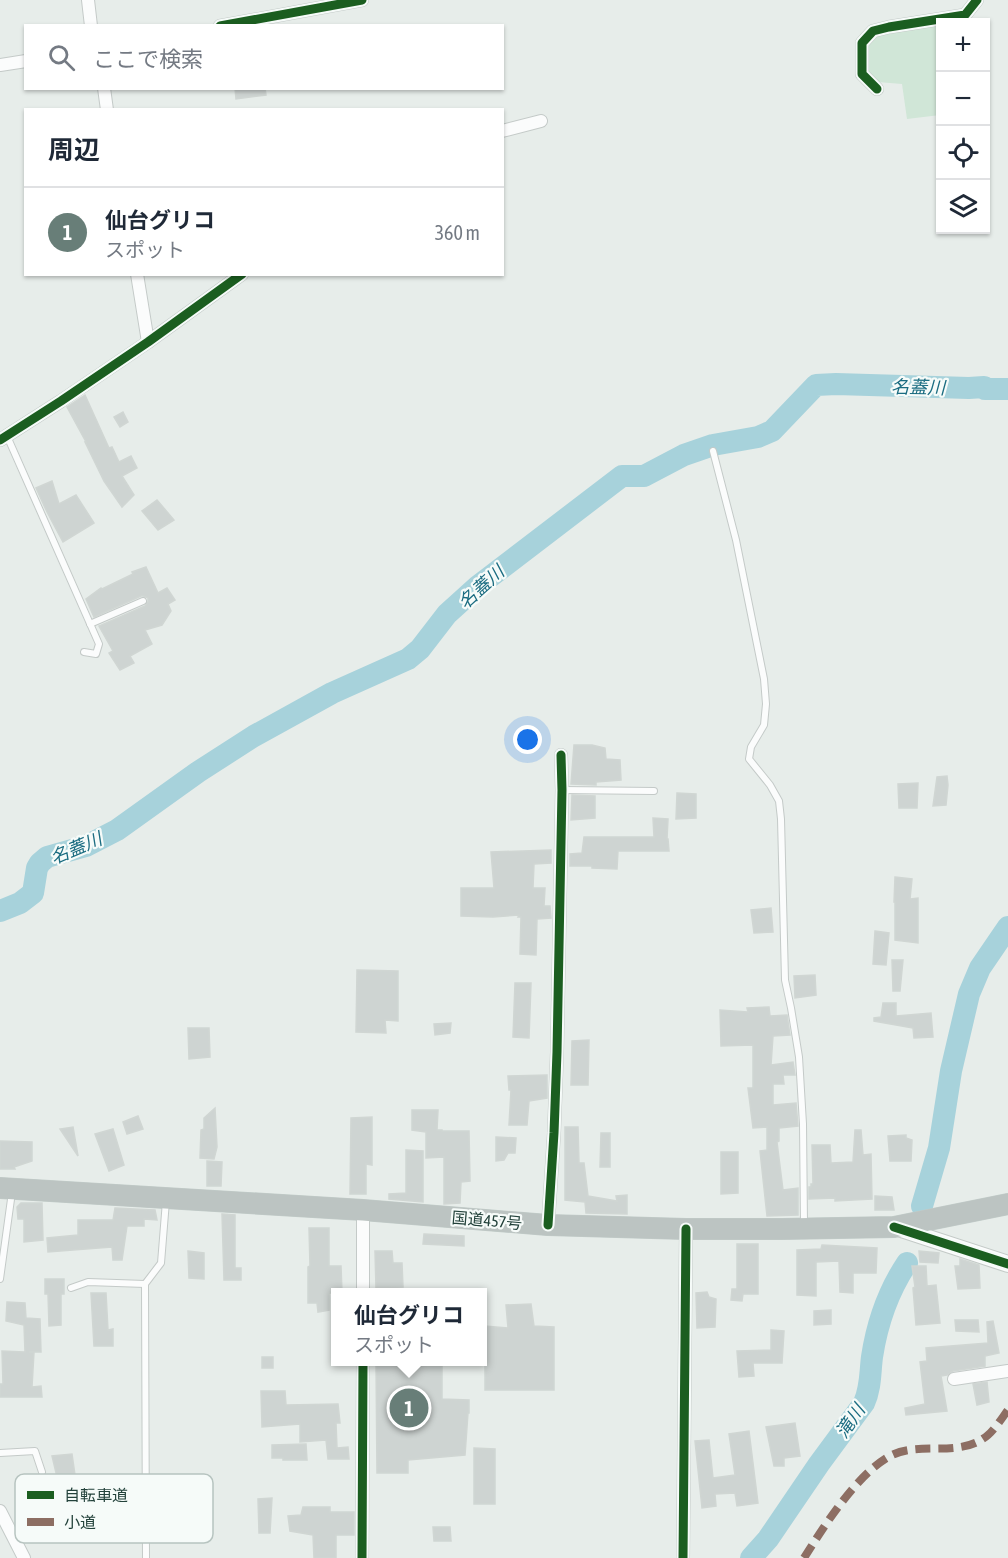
<!DOCTYPE html>
<html lang="ja">
<meta charset="utf-8">
<style>
:root{--surface:#fff;--page:#f6f6f7;--text:#1f2937;--muted:#747a83;--line:#e0e1e3;--accent:#687e78}
body{margin:0;font-family:"Asap Condensed","Noto Sans JP",sans-serif;background:var(--page);color:var(--text)}
.controls{position:absolute;right:18px;top:18px;display:grid;overflow:hidden;border-radius:0px;box-shadow:0 2px 4px #0004}
.controls button{width:54px;height:54px;display:grid;place-items:center;padding:0;border:0;border-bottom:2px solid var(--line);background:var(--surface);color:var(--text);font:30px sans-serif}
.you{position:absolute;left:528px;top:740px;width:21px;height:21px;margin:-15px;border:4px solid #fff;border-radius:50%;background:#1a73e8;box-shadow:0 0 0 9px #1a73e833}
.badge{display:grid;place-items:center;width:39px;height:39px;border-radius:50%;background:var(--accent);color:#fff;font-size:20px;font-weight:700}
.pin{position:absolute;translate:-50% -50%;border:3px solid #fff;box-shadow:0 2px 6px #0006}
.popup{position:absolute;left:331px;top:1288px;width:156px;height:78px;box-sizing:border-box;display:grid;place-content:center;border-radius:0px;background:var(--surface);filter:drop-shadow(0 2px 4px #0005);font-size:20px;white-space:nowrap;color:var(--muted)}
.popup b{font-size:22px;color:var(--text)}
.popup::after{content:'';position:absolute;left:50%;top:100%;margin-left:-12px;border:12px solid transparent;border-top-color:var(--surface)}
.list{margin:0;padding:0;list-style:none}
h2{display:flex;justify-content:space-between;align-items:center;height:78px;margin:0;padding:0 24px;font-size:26px}
h2 small{font-size:20px;font-weight:400;color:var(--muted)}
.list li{display:grid;grid-template-columns:39px 1fr auto;gap:18px;align-items:center;box-sizing:border-box;height:90px;padding:0 24px;border-top:2px solid var(--line)}
.list b{display:block;font-size:22px;white-space:nowrap}
.list p{margin:0;font-size:20px;white-space:nowrap;color:var(--muted)}
.list em{font-size:20px;font-style:normal;color:var(--muted)}
.icon{flex:none;width:33px;height:33px;fill:none;stroke:currentColor;stroke-width:2;stroke-linecap:round;stroke-linejoin:round}
.map{position:relative;flex:none;width:1008px;height:1558px;overflow:hidden}
.search{position:absolute;background:var(--surface);box-shadow:0 2px 4px #0004;left:24px;top:24px;width:480px;height:66px;display:flex;align-items:center;gap:15px;box-sizing:border-box;padding:0 21px;border-radius:0px;color:var(--muted);font-size:22px}
.panel{position:absolute;background:var(--surface);box-shadow:0 2px 4px #0004;left:24px;top:108px;width:480px;height:168px;border-radius:0px}
.map>svg:first-child{display:block}
</style>
<div class="map">
<svg width="1008" height="1558" viewBox="0 0 1008 1558">
<rect width="100%" height="100%" fill="#e7edea"/>
<polygon fill="#d0e6d7" points="940,23 940,115 907,119 902,84 878,82 867,75 866,47 873,35"/>
<g fill="none" stroke-linecap="round" stroke-linejoin="round">
<g stroke="#a7d2db" stroke-width="22">
<polyline points="0,911 20,903 33,893 37,868 40,863 47,857 86,846 117,830 198,772 254,736 332,693 408,659 420,649 447,614 478,586 622,476 644,476 684,455 713,445 758,437 772,431 816,385 836,384 969,388 984,387 985,389 1008,389"/>
<polyline points="922,1206 939,1148 951,1071 969,994 980,968 1008,927"/>
<path d="M 751,1558 L 768,1539 L 819,1464 L 864,1403 C 871,1388 870,1372 872,1357 C 877,1324 889,1290 907,1263"/>
</g>
</g>
<g fill="#ced4d2" stroke="#d0d6d3" stroke-width="1.5">
<polygon points="235,88 265,88 266,95 236,99"/>
<polygon points="85,395 109,448 112,447 119,462 131,456 137,468 122,476 134,495 122,507 104,481 85,442 86,442 67,407"/>
<polygon points="123,412 128,422 120,427 114,417"/>
<polygon points="52,481 59,504 76,495 94,523 63,542 47,512 36,488"/>
<polygon points="157,500 174,520 158,530 142,511"/>
<polygon points="146,567 158,593 167,588 175,600 168,604 171,611 162,625 145,630 152,644 130,656 134,663 120,670 109,653 113,651 99,626 145,606 148,602 148,598 144,596 141,596 94,617 86,599 101,588 102,589 133,574 132,572"/>
<polygon points="574,745 592,745 605,748 606,759 620,760 621,780 596,782 596,785 571,784"/>
<polygon points="947,776 948,785 946,805 933,806 937,777"/>
<polygon points="918,783 917,808 899,808 898,784"/>
<polygon points="677,793 696,794 696,818 676,819"/>
<polygon points="572,795 595,796 595,818 571,820"/>
<polygon points="653,818 668,819 667,839 668,839 669,851 618,851 617,869 592,868 592,866 570,866 570,854 582,853 584,837 654,837"/>
<polygon points="551,850 551,863 534,864 533,888 545,888 544,906 550,906 551,918 537,919 536,955 520,954 521,917 518,917 519,915 493,917 461,916 461,888 494,888 491,852"/>
<polygon points="895,877 912,879 910,899 918,898 918,943 895,940 895,902 894,902"/>
<polygon points="771,908 773,932 754,933 751,910"/>
<polygon points="875,931 889,933 886,965 873,964"/>
<polygon points="892,960 903,960 900,991 893,991"/>
<polygon points="357,970 398,971 398,1021 385,1020 386,1033 356,1032"/>
<polygon points="815,975 816,995 795,998 794,976"/>
<polygon points="515,983 531,983 529,1038 513,1037"/>
<polygon points="883,1003 896,1003 896,1016 931,1013 933,1037 914,1038 913,1028 874,1021 874,1018 881,1017"/>
<polygon points="769,1007 770,1016 787,1015 790,1035 773,1036 771,1065 793,1062 795,1075 783,1075 784,1084 773,1084 773,1105 796,1103 798,1126 779,1128 779,1141 777,1142 783,1190 798,1188 798,1215 767,1216 760,1151 767,1150 767,1127 753,1128 748,1088 753,1088 753,1045 721,1046 720,1010 748,1012 747,1008"/>
<polygon points="451,1023 450,1033 435,1035 434,1024"/>
<polygon points="188,1028 209,1028 210,1057 189,1059"/>
<polygon points="589,1040 588,1085 571,1085 572,1041"/>
<polygon points="547,1075 547,1098 529,1101 527,1125 509,1125 511,1090 509,1090 508,1076"/>
<polygon points="215,1108 217,1147 214,1159 200,1158 201,1130 204,1129 204,1118"/>
<polygon points="412,1110 438,1110 437,1130 442,1130 442,1131 469,1131 470,1181 461,1182 460,1203 444,1204 444,1157 426,1158 426,1132 412,1130"/>
<polygon points="138,1116 143,1129 127,1134 123,1122"/>
<polygon points="372,1117 372,1165 366,1164 366,1194 350,1194 351,1118"/>
<polygon points="73,1127 78,1156 60,1129"/>
<polygon points="565,1127 578,1127 579,1163 584,1163 588,1196 617,1201 616,1196 627,1195 627,1214 586,1213 585,1202 565,1200"/>
<polygon points="113,1129 124,1165 109,1171 95,1134"/>
<polygon points="855,1130 861,1130 863,1155 871,1154 872,1199 835,1201 835,1198 809,1199 809,1187 811,1187 811,1184 813,1184 812,1145 830,1145 831,1163 853,1162"/>
<polygon points="601,1133 610,1133 610,1167 600,1167"/>
<polygon points="906,1135 906,1138 912,1140 911,1161 890,1161 888,1136"/>
<polygon points="496,1137 516,1138 515,1153 508,1153 504,1160 496,1161"/>
<polygon points="0,1141 32,1142 32,1161 14,1167 15,1169 0,1169"/>
<polygon points="406,1150 423,1151 423,1202 389,1199 389,1194 406,1193"/>
<polygon points="721,1152 738,1152 738,1193 721,1194"/>
<polygon points="207,1161 222,1162 221,1186 207,1186"/>
<polygon points="875,1196 892,1197 894,1210 875,1210"/>
<polygon points="21,1203 42,1203 43,1240 24,1242 24,1219 18,1219 17,1207"/>
<polygon points="115,1208 155,1210 157,1220 144,1219 144,1226 127,1226 122,1260 113,1260 112,1247 48,1252 47,1238 78,1235 78,1220 113,1220"/>
<polygon points="222,1214 235,1215 235,1268 241,1268 241,1280 224,1280"/>
<polygon points="309,1228 329,1228 329,1266 341,1266 342,1293 329,1293 329,1310 318,1312 317,1303 308,1303 308,1267 310,1266"/>
<polygon points="424,1234 464,1236 464,1246 423,1244"/>
<polygon points="737,1244 758,1244 758,1294 743,1294 742,1301 731,1300 732,1289 737,1289"/>
<polygon points="822,1245 877,1248 876,1273 853,1273 853,1293 840,1292 839,1261 816,1262 816,1296 797,1295 797,1250 821,1249"/>
<polygon points="188,1251 204,1253 204,1279 189,1278"/>
<polygon points="375,1251 392,1251 393,1263 402,1263 403,1287 376,1288"/>
<polygon points="919,1251 939,1253 938,1263 920,1262"/>
<polygon points="960,1259 979,1265 980,1288 958,1289 955,1266 960,1266"/>
<polygon points="912,1266 926,1266 927,1286 936,1285 940,1323 916,1325 913,1288 915,1287"/>
<polygon points="45,1279 64,1279 64,1294 61,1294 61,1325 49,1326 48,1294 45,1294"/>
<polygon points="707,1292 709,1297 716,1299 715,1327 697,1328 696,1293"/>
<polygon points="91,1293 106,1293 108,1330 113,1329 113,1346 94,1346"/>
<polygon points="7,1302 25,1303 26,1318 40,1319 41,1352 29,1352 34,1352 32,1387 41,1386 42,1397 0,1397 0,1384 3,1384 2,1351 25,1352 24,1325 6,1321"/>
<polygon points="531,1304 534,1326 554,1327 554,1390 485,1390 485,1326 508,1328 506,1305"/>
<polygon points="831,1310 831,1324 814,1325 814,1311"/>
<polygon points="955,1320 978,1320 979,1332 956,1331"/>
<polygon points="993,1321 999,1353 985,1356 985,1366 953,1371 947,1375 941,1376 947,1411 906,1415 905,1408 925,1404 920,1362 927,1361 926,1348 988,1343 987,1322"/>
<polygon points="771,1330 784,1331 782,1363 753,1363 754,1376 739,1377 737,1351 771,1350"/>
<rect x="262" y="1357" width="11" height="11"/>
<polygon points="376,1362 442,1362 442,1399 469,1400 469,1413 468,1413 465,1455 408,1460 408,1473 377,1473"/>
<polygon points="987,1382 989,1402 977,1405 973,1384"/>
<polygon points="261,1391 285,1391 286,1405 338,1404 340,1423 336,1423 337,1448 348,1447 349,1459 328,1459 326,1440 300,1442 300,1424 262,1427"/>
<polygon points="795,1423 800,1456 784,1458 784,1466 774,1466 766,1427"/>
<polygon points="749,1431 758,1503 737,1506 735,1493 715,1494 716,1506 702,1508 695,1441 709,1440 713,1478 735,1475 729,1434"/>
<polygon points="306,1444 307,1460 283,1460 283,1458 272,1458 272,1445"/>
<polygon points="474,1448 495,1449 495,1504 474,1504"/>
<polygon points="72,1454 76,1482 64,1484 62,1477 57,1477 52,1456"/>
<polygon points="37,1482 41,1516 25,1519 19,1483"/>
<polygon points="272,1498 270,1533 259,1533 258,1499"/>
<polygon points="303,1507 330,1507 330,1512 354,1512 354,1535 336,1535 336,1558 314,1558 313,1535 290,1531 288,1516 301,1515"/>
<polygon points="38,1523 58,1523 58,1533 39,1534"/>
<polygon points="433,1527 450,1527 451,1541 434,1541"/>
</g>
<g fill="none" stroke-linecap="round" stroke-linejoin="round">
<g stroke="#c4cac8" stroke-width="8">
<g id="lane">
<polyline points="7,436 99,644 96,654 84,652"/>
<polyline points="713,451 736,540 764,679 766,704 764,725 751,747 749,759 770,785 779,801 781,819 785,980 791,1008 799,1057 803,1124 804,1224"/>
<polyline points="90,624 143,601"/>
<polyline points="562,790 654,791"/>
<polyline points="0,1279 12,1192"/>
<polyline points="71,1288 88,1282 145,1284"/>
<polyline points="0,1453 35,1451 42,1472"/>
<polyline points="146,1558 145,1284 161,1263 166,1201"/>
</g>
</g>
<g stroke="#c4cac8" stroke-width="14">
<g id="street">
<polyline points="88,0 91,26"/>
<polyline points="220,26 362,0"/>
<polyline points="0,65 26,61"/>
<polyline points="104,88 107,110"/>
<polyline points="877,89 862,74 862,43 873,31 889,27 965,15 977,0"/>
<polyline points="502,131 541,121"/>
<polyline points="137,274 148,342"/>
<polyline points="0,440 61,401 148,342 242,274"/>
<polyline points="363,1210 363,1292"/>
<polyline points="548,1225 554,1133 557,1052 562,790 561,755"/>
<polyline points="954,1379 1008,1371"/>
<polyline points="0,1511 24,1558"/>
<polyline points="362,1558 363,1362"/>
<polyline points="683,1558 686,1229"/>
</g>
</g>
<g stroke="#c3cac7" stroke-width="18">
<polyline id="secondary" points="895,1227 1008,1264"/>
</g>
<g stroke="#c2ccc9" stroke-width="22">
<polyline id="highway" points="0,1188 363,1210 548,1225 686,1229 782,1229 894,1227 1008,1204"/>
</g>
<use href="#lane" stroke="#fbfcfc" stroke-width="6"/>
<use href="#street" stroke="#fbfcfc" stroke-width="12"/>
<use href="#secondary" stroke="#fbfcfc" stroke-width="16"/>
<use href="#highway" stroke="#bcc4c2" stroke-width="21"/>
<path stroke="#8d6e63" stroke-width="8" stroke-dasharray="15 8" stroke-linecap="butt" d="M 804,1558 C 824,1526 857,1474 890,1456 C 920,1440 960,1459 988,1435 C 995,1429 1002,1418 1008,1410"/>
<g stroke="#f6fbf9" stroke-width="13">
<g id="cycleway">
<polyline points="220,26 362,0"/>
<polyline points="877,89 862,74 862,43 873,31 889,27 965,15 977,0"/>
<polyline points="0,440 61,401 148,342 242,274"/>
<polyline points="548,1225 554,1133 557,1052 562,790 561,755"/>
<polyline points="894,1227 1008,1264"/>
<polyline points="362,1558 363,1362"/>
<polyline points="683,1558 686,1229"/>
</g>
</g>
<use href="#cycleway" stroke="#1b5e20" stroke-width="9"/>
</g>
<g text-anchor="middle" dominant-baseline="central" stroke-width="4.5" stroke-linejoin="round" paint-order="stroke">
<g font-size="16" fill="#23423b" stroke="#f6fbf9">
<text transform="translate(487 1220) rotate(5)">国道457号</text>
</g>
<g font-size="18" font-style="italic" fill="#1a6c81" stroke="#f6fbf9">
<text transform="translate(918 387) rotate(1)">名蓋川</text>
<text transform="translate(481 587) rotate(-42)">名蓋川</text>
<text transform="translate(76 848) rotate(-23)">名蓋川</text>
<text transform="translate(850 1421) rotate(-56)">滝川</text>
</g>
</g>
<rect x="15" y="1474" width="198" height="69" rx="9" fill="#f6fbf9" stroke="#b7c4c0" stroke-width="1.5"/>
<rect x="27" y="1491" width="27" height="8" fill="#1b5e20"/>
<rect x="27" y="1518" width="27" height="8" fill="#8d6e63"/>
<g font-size="16" fill="#23423b">
<text x="64" y="1501">自転車道</text>
<text x="64" y="1528">小道</text>
</g>
</svg>
<div class="controls">
<button>+</button>
<button>−</button>
<button><svg class="icon" aria-label="locate" viewBox="0 0 24 24"><circle cx="12" cy="12" r="6"/><path d="M12 2v4M12 18v4M2 12h4M18 12h4"/></svg></button>
<button><svg class="icon" aria-label="layers" viewBox="0 0 24 24"><path d="M12 4l9 5-9 5-9-5zM3 14l9 5 9-5"/></svg></button>
</div>
<div class="you"></div>
<div class="pin badge" style="left:409px;top:1408px">1</div>
<div class="popup"><b>仙台グリコ</b>スポット</div>
<div class="search"><svg class="icon" aria-label="search" viewBox="0 0 24 24"><circle cx="10" cy="10" r="6"/><path d="M15 15l6 6"/></svg>ここで検索</div>
<section class="panel">
<h2>周辺<small></small></h2>
<ul class="list">
<li><span class="badge">1</span><div><b>仙台グリコ</b><p>スポット</p></div><em>360 m</em></li>
</ul>
</section>
</div>
